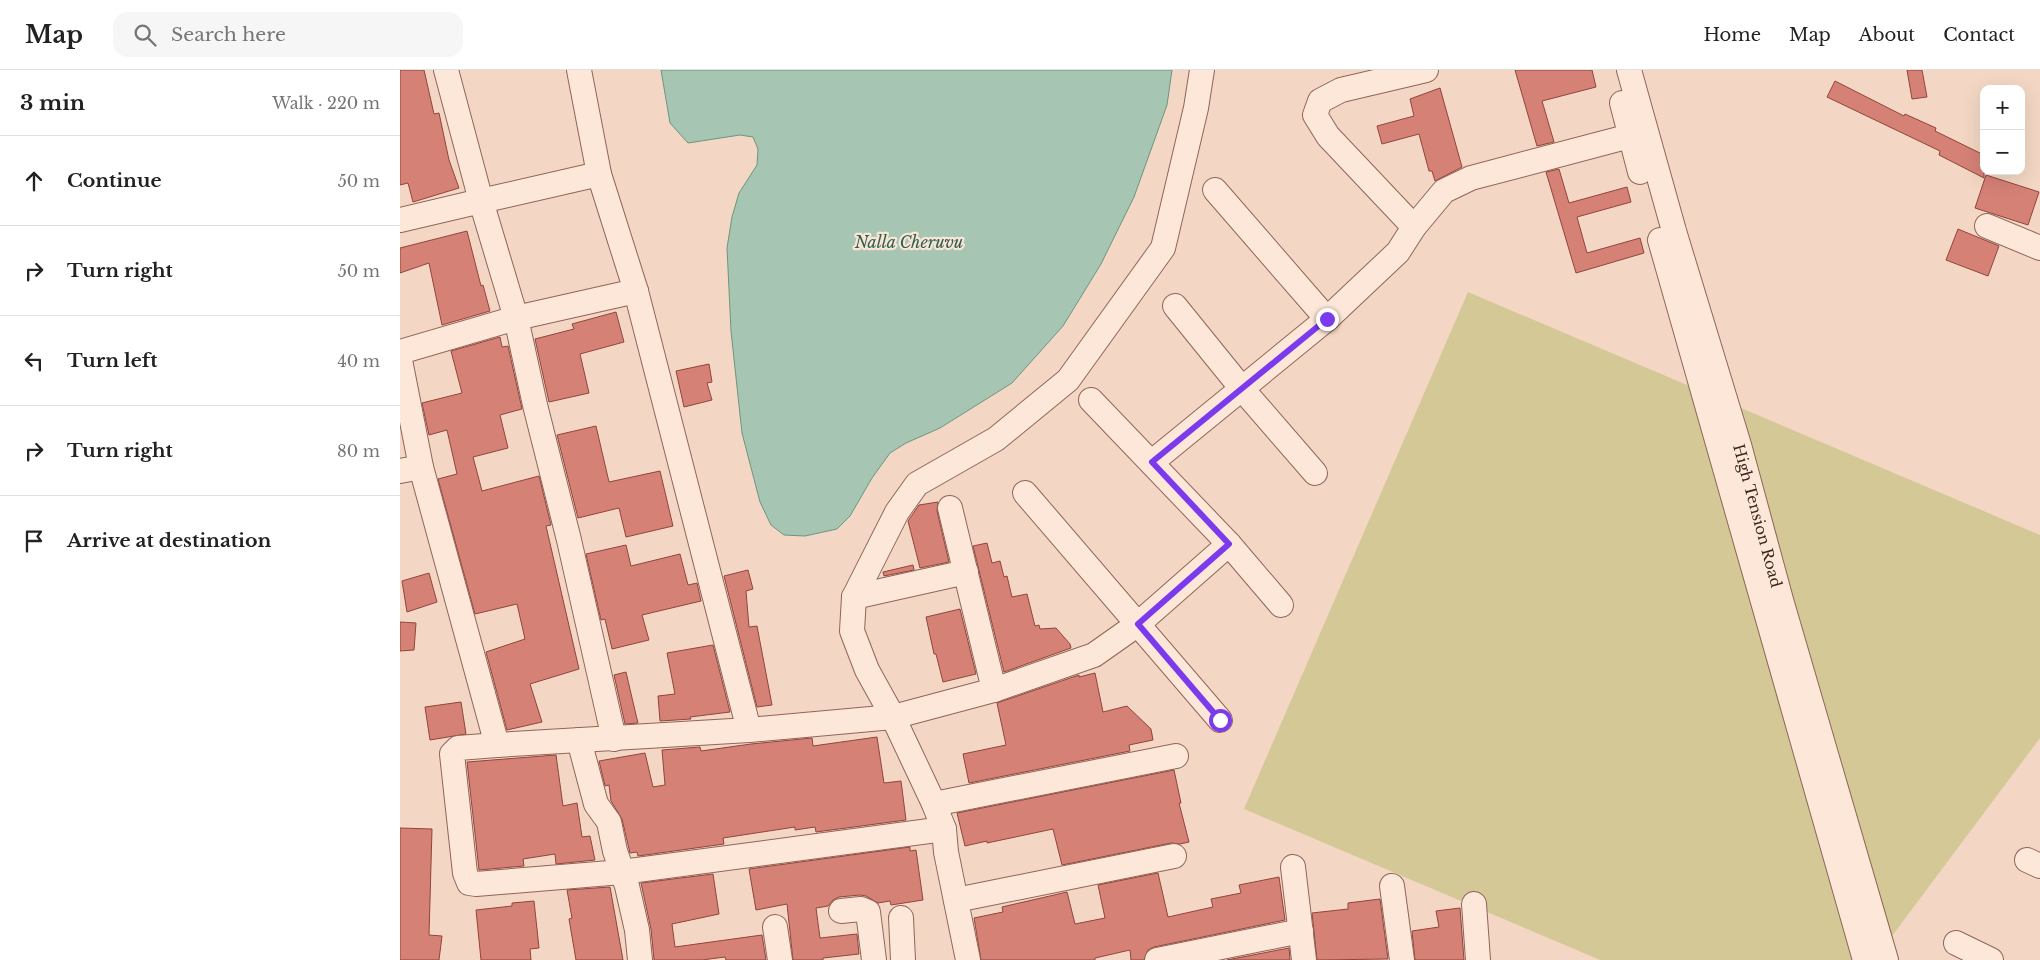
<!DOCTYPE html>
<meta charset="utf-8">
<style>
:root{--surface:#fff;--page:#f6f6f6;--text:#222;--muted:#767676;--line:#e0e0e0}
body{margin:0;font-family:"Libre Baskerville",serif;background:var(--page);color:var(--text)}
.controls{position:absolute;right:15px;top:15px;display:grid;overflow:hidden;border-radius:10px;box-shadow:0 5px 20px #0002}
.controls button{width:45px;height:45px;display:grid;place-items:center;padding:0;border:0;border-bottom:1px solid var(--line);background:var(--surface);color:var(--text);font:25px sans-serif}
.stop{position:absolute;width:15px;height:15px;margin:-11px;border:4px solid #7c3aed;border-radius:50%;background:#fff}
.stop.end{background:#7c3aed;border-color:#fff;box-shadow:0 1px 5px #0008}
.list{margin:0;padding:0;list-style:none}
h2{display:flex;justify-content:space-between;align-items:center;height:65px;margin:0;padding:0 20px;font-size:21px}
h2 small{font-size:16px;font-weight:400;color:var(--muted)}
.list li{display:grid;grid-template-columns:32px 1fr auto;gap:15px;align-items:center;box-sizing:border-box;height:90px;padding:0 20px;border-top:1px solid var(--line)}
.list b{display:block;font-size:19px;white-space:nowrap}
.list em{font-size:16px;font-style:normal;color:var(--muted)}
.icon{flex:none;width:28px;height:28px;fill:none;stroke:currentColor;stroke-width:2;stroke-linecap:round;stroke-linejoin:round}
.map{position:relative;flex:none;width:1640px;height:890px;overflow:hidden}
header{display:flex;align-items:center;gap:30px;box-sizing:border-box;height:70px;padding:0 25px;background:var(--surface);border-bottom:1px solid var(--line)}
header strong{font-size:24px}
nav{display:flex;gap:28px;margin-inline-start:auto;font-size:18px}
.search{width:350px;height:45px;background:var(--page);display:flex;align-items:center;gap:12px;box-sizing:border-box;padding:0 18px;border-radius:15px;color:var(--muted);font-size:19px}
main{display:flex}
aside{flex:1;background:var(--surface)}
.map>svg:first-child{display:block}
</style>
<header>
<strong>Map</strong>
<div class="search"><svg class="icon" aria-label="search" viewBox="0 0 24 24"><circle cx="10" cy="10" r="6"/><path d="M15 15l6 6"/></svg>Search here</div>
<nav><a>Home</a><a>Map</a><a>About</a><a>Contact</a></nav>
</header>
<main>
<aside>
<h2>3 min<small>Walk · 220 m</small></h2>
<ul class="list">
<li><svg class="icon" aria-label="ahead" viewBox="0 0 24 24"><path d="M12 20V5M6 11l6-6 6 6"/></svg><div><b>Continue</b></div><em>50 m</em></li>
<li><svg class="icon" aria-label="right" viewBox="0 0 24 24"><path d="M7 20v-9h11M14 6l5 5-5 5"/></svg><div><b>Turn right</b></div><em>50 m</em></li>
<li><svg class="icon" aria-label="left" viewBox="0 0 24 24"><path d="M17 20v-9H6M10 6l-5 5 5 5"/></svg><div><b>Turn left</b></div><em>40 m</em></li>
<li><svg class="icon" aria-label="right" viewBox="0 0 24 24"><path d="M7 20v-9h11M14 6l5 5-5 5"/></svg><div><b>Turn right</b></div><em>80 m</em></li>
<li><svg class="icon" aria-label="arrive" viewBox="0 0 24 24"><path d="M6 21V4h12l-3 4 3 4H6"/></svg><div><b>Arrive at destination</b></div></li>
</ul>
</aside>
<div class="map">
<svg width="1640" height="890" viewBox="0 0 1640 890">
<rect width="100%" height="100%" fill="#f3d7c4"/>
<polygon fill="#d3c896" points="1068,222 1640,465 1640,668 1474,890 1200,890 844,739"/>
<polygon fill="#a6c6b3" stroke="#6c957f" points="261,0 772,0 767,35 734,127 701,194 663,256 612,313 540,358 506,373 490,383 472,408 450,446 437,459 405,466 384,465 371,455 360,432 342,363 331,261 327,178 332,147 339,123 357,95 358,79 353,67 340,65 288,73 270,53"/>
<g fill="#d58176" stroke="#92443b">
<polygon points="0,0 24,0 34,44 39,43 49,90 59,118 13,132 8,113 0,115"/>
<polygon points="1115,0 1192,0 1196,17 1142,31 1154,72 1137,76"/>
<polygon points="1507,0 1522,0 1527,27 1512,29"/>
<polygon points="1435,11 1504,46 1505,44 1536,58 1535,61 1584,85 1584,108 1539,85 1540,81 1427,27"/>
<polygon points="1040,18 1062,97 1035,111 1032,101 1029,101 1019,64 982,74 977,56 1014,46 1010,29"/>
<polygon points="1159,99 1169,133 1227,117 1231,132 1177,147 1187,183 1240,168 1244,183 1176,203 1146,102"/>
<polygon points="1586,105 1639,122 1628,155 1575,138"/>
<polygon points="1558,159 1599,176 1588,206 1546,190"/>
<polygon points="67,161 81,216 83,215 90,241 42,255 29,193 0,203 0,178"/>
<polygon points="216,242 224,272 180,284 189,323 149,332 135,269 174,259 172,254"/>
<polygon points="100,267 102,277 108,276 122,339 100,345 108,378 73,387 82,421 139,406 151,455 146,456 179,599 130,614 142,652 107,660 86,582 125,569 117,534 75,544 38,409 57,404 47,360 29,365 22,333 62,323 51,281"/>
<polygon points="309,294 312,312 307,313 312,330 284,337 276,301"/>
<polygon points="196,356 209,412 260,401 273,456 226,467 219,438 178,448 157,365"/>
<polygon points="538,432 537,441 549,492 520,498 508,451 519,435"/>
<polygon points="587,473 592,493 600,491 604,507 607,506 612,527 627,524 635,556 639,555 640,559 656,558 670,574 671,578 604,602 573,476"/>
<polygon points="226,475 231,496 280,484 288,515 297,513 301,531 242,545 249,570 212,579 205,549 201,550 186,484"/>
<polygon points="513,495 514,500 484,506 483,502"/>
<polygon points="348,500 353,519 346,521 349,557 357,556 372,635 357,637 324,506"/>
<polygon points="29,503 37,532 7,542 2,511"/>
<polygon points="560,539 576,604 543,612 536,584 534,584 526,547"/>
<polygon points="0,552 16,553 14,580 0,581"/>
<polygon points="313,575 330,642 290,647 291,649 260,651 258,626 275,624 267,583"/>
<polygon points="226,602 236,645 238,653 225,654 214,605"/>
<polygon points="695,603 703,642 727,636 751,659 753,670 729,675 730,681 569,713 563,684 606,675 597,633 679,605 679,607"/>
<polygon points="61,632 66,664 30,670 25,637"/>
<polygon points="477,667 484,713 501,711 506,750 416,762 415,757 395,760 395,757 323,768 324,774 238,786 237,782 230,783 222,749 211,731 209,715 205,716 199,691 245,683 253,717 265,715 262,680 300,677 301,681 351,674 412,668 413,676"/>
<polygon points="156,685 163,736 177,733 182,767 190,766 195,790 156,794 155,784 123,789 124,796 79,800 67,692"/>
<polygon points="774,700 781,733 779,733 789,772 780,774 771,773 662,795 653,759 587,773 587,771 565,776 557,743"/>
<polygon points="0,758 32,759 29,865 42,866 39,890 0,890"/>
<polygon points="510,777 510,781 516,780 523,830 491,835 490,831 478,833 466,826 460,825 439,827 433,830 428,836 416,838 420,868 457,864 459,884 423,888 423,890 393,890 387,834 356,840 349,799"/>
<polygon points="758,803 768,847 813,837 811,829 841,823 839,815 879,807 885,850 754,877 748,880 744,890 731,890 730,880 695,888 695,890 581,890 574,848 603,842 602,837 667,822 675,854 705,848 698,815"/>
<polygon points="313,804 319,844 272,854 275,877 362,865 366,890 326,890 325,887 302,890 254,890 251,859 241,813"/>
<polygon points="210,817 223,890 176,890 169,849 172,848 167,820"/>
<polygon points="980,829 988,889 917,890 912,843 948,839 948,833"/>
<polygon points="134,831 139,878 130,879 131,890 81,890 76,840 112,836 112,833"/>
<polygon points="1060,838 1064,890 1015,890 1012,861 1039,857 1036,841"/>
<polygon points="889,878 890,890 827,890"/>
</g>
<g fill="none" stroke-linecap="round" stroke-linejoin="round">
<g stroke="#906558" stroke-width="26">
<g id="minor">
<polyline points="46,0 81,131 199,104 236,221 349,660"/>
<polyline points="179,0 199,104"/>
<path id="s1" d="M 1229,0 L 1274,161 L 1339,375 L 1381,530 L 1486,890"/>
<polyline points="1222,33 1240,102"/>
<polyline points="815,120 927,249"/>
<polyline points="0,150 81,131 116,248 135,335 169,470 214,669"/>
<polyline points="1587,156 1640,178"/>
<polyline points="1014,157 928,66 915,45 920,31 941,20 1026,0"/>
<polyline points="1260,170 1465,890"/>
<polyline points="775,236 843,320 915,403"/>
<polyline points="0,282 116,248 236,221"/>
<polyline points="0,290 21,397 97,675 349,660 493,647 594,620 550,438"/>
<polyline points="691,330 829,474 881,535"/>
<polyline points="752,392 927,249 998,182 1014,157 1044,121 1071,108 1230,66"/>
<polyline points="0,401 21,397"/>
<polyline points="625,423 820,650"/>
<polyline points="454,527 566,502"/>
<polyline points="594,620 694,585 738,554 829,474"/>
<polyline points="179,670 196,734 209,752 215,781 227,816 237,860 240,890"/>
<polyline points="97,675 58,678 52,684 65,803 69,813 76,814 222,802 544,759"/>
<polyline points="534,734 776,686"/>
<polyline points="1627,790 1640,796"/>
<polyline points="893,797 904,890"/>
<polyline points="992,816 1002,890"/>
<polyline points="556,830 774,786"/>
<polyline points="1074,834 1078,890"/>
<polyline points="441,841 461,839 468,842 474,890"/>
<polyline points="501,848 503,890"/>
<polyline points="375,857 380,890"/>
<polyline points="1556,873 1591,890"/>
<polyline points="568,890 546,782 544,759 534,734 493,647 467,600 452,561 454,527 497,442 517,414 596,369 668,310 763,178 796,38 802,0"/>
<polyline points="757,890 901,861"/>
</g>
</g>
<use href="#minor" stroke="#fce7d9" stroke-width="24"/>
</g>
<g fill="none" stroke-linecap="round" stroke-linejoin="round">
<polyline stroke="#7c3aed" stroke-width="6" points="820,650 738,554 829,474 752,392 927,249"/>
</g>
<g text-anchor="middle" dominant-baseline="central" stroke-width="4.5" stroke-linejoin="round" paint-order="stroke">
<g font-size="15" fill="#3e241d" stroke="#f9e4d5">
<text stroke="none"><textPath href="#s1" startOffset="464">High Tension Road</textPath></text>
</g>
<g font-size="16" font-style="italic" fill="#2b604d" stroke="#f9e4d5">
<text x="509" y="172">Nalla Cheruvu</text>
</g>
</g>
</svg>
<div class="controls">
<button>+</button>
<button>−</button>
</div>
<div class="stop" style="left:820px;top:650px"></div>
<div class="stop end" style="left:927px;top:249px"></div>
</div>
</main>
